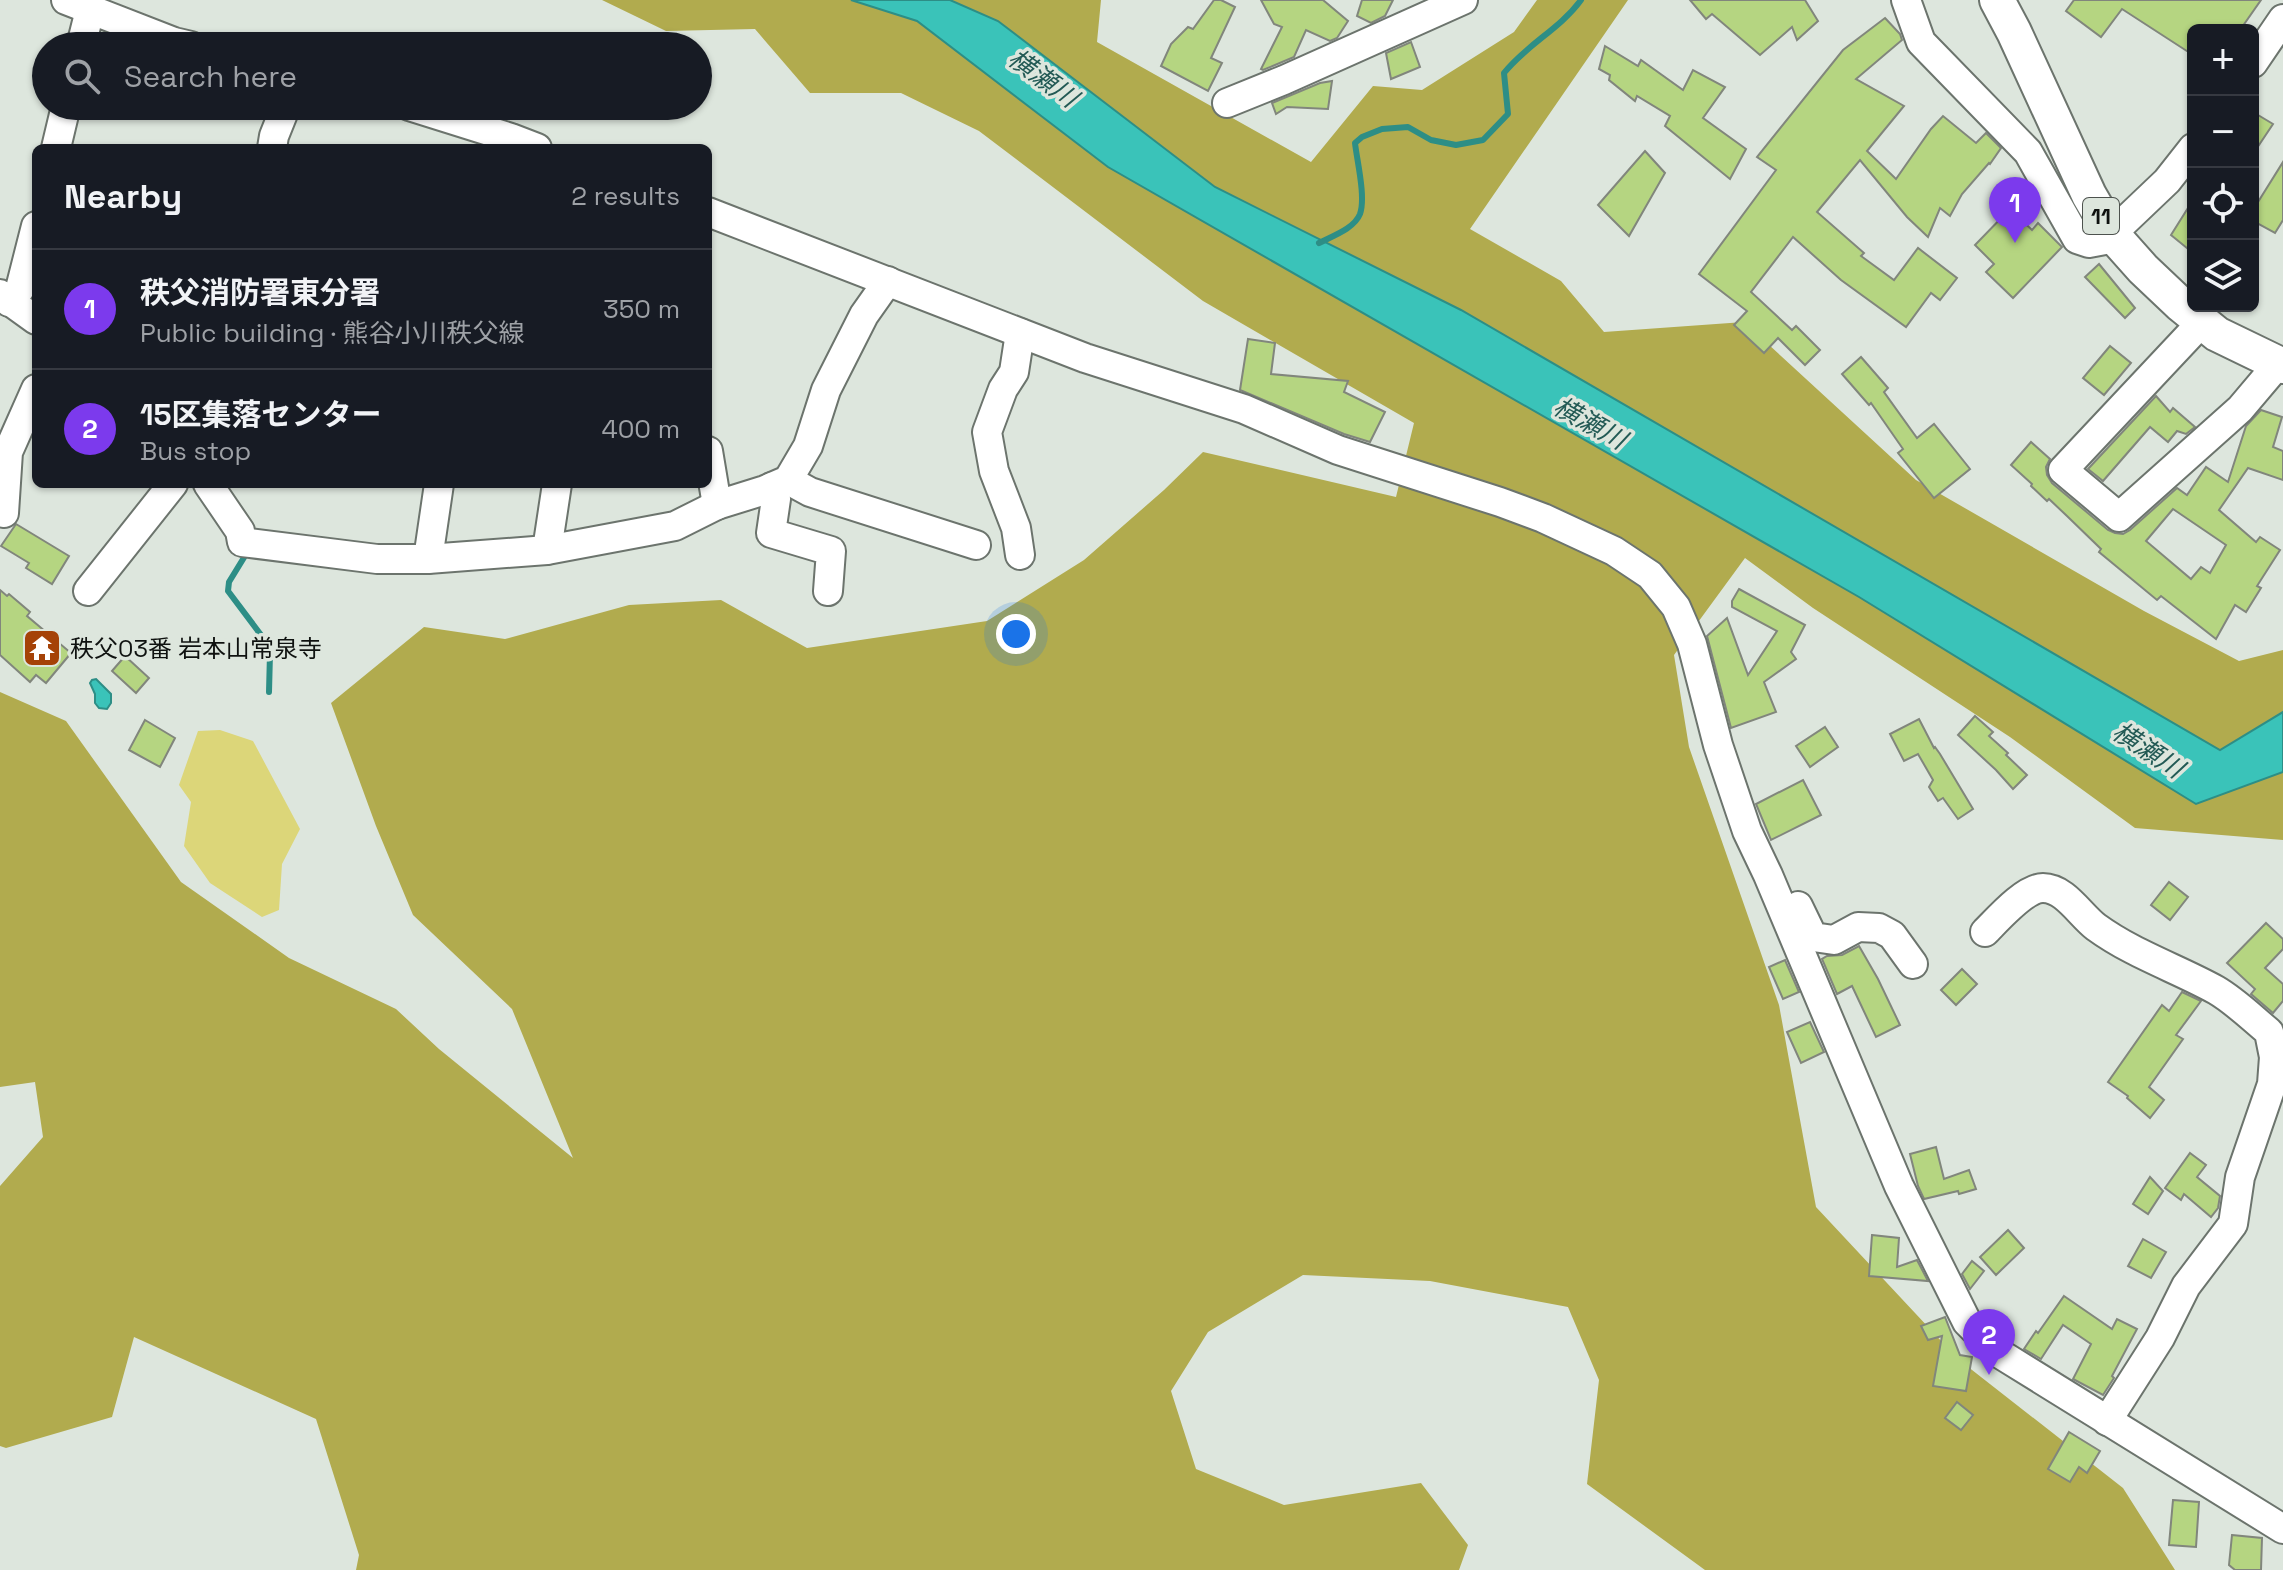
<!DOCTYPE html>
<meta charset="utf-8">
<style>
:root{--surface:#171b24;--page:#242831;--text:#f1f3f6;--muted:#9ea1a6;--line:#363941;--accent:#7c3aed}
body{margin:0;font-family:"Space Grotesk","Noto Sans JP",sans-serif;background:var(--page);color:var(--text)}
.controls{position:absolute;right:24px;top:24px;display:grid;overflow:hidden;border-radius:12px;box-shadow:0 2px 6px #0004}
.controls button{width:72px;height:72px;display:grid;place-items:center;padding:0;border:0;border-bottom:2px solid var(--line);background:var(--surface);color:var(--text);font:40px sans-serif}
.you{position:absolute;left:1016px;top:634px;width:28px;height:28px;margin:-20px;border:6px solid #fff;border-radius:50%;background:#1a73e8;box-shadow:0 0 0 12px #1a73e833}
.badge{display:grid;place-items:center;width:52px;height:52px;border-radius:50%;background:var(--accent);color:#fff;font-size:26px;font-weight:700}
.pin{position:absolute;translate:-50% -66px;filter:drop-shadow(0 2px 4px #0008)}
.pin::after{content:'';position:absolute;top:42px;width:28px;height:24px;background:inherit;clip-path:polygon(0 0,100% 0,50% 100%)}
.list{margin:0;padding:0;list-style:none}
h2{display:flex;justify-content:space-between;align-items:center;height:104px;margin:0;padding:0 32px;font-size:34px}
h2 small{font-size:26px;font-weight:400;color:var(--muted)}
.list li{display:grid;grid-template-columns:52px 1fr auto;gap:24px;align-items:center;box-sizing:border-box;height:120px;padding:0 32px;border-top:2px solid var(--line)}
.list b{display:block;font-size:30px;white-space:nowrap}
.list p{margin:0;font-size:26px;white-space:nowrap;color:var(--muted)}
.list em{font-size:26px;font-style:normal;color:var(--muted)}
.icon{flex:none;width:44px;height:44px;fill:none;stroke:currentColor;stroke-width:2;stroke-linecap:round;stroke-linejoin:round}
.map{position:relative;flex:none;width:2283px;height:1570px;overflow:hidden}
.search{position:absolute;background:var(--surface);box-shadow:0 2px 6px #0004;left:32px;top:32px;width:680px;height:88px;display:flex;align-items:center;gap:20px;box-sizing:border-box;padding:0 28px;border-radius:44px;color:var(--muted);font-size:30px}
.panel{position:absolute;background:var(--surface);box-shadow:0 2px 6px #0004;left:32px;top:144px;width:680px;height:344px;border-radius:12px}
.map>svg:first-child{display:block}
</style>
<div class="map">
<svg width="2283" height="1570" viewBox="0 0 2283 1570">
<rect width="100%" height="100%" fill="#dde6dd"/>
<polygon fill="#dcd679" points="220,730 253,741 300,829 282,864 279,910 262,917 210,883 184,846 191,802 179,785 198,731"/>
<polygon fill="#b1ab4e" points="602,0 1101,0 1097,42 1311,162 1373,86 1422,90 1514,32 1537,0 1628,0 1470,229 1561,281 1604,332 1744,322 1916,480 2144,611 2239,661 2283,650 2283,840 2135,828 2010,737 1813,608 1745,558 1674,655 1689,747 1779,1005 1816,1207 1958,1359 2123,1488 2175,1570 1705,1570 1587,1484 1599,1380 1568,1307 1430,1281 1303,1275 1208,1332 1171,1391 1196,1469 1284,1505 1421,1483 1468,1545 1459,1570 356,1570 359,1555 316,1419 134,1337 112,1417 6,1448 0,1446 0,1186 43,1137 35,1082 0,1087 0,692 66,721 181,882 289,958 396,1009 439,1049 573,1158 512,1009 413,915 376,826 331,703 424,627 505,639 629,605 721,600 807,648 987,621 1084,560 1164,490 1203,452 1396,497 1414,423 1203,301 979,131 901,93 810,93 755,29 666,31"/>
<g fill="#3ac3b9" stroke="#2d8e86" stroke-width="2">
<polygon points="851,0 950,0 998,21 1215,187 1461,310 2220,750 2283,712 2283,772 2196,804 1859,597 1108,167 917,21"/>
<polygon points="96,679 111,694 111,703 107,709 99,708 95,703 95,694 90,683 92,680"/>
</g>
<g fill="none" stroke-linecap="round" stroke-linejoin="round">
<g stroke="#2d8e86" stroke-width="6">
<path d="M 1319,243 C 1332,236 1354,229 1360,214 C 1366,197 1357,161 1355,143 L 1362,137 L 1382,129 L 1408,127 L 1431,140 L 1456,145 L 1483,140 L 1508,114 L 1504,73 C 1526,45 1560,29 1581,0"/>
<polyline points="248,551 229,582 228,591 264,639 270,653 269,692"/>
</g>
</g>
<g fill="#b5d581" stroke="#81867c" stroke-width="2" fill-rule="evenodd">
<polygon points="1214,0 1221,0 1235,7 1211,58 1222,63 1208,91 1161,66 1171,44 1188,27 1193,29"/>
<polygon points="1261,0 1323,0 1348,21 1337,38 1330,41 1306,30 1294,57 1263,70 1261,69 1282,27 1274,24"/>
<polygon points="1362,0 1393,0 1385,16 1371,23 1357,16"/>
<polygon points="1690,0 1805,0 1818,21 1797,40 1792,27 1760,55 1712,14 1706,19"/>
<polygon points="2074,0 2261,0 2240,30 2193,30 2193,55 2122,9 2101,37 2066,11"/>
<polygon points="1885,18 1900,34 1902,40 1856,79 1904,106 1867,151 1896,179 1931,129 1943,116 1976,143 1986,133 2001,148 1990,164 1989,163 1962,194 1950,216 1940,208 1928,237 1907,217 1860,160 1817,212 1864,253 1861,256 1894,280 1918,248 1957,278 1940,300 1931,293 1906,327 1841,280 1793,237 1751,292 1792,330 1796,326 1820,350 1805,365 1778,338 1764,353 1734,325 1747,311 1699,274 1776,170 1757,157 1843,50"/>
<polygon points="1411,42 1420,67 1391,79 1386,53"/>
<polygon points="1605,46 1638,66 1641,60 1683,90 1693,70 1725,87 1703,118 1746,149 1730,179 1665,126 1670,116 1637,96 1635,101 1609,80 1610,75 1599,69"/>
<polygon points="1332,81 1328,109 1287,107 1276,114 1272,103 1320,83"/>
<polygon points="2253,112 2273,124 2253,154"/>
<polygon points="1645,151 1665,173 1629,236 1598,205"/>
<polygon points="2283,162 2283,220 2275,233 2253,221 2253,210"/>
<polygon points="2193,200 2193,253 2171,235"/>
<polygon points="2010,209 2032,230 2038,223 2062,247 2013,298 1986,272 1994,264 1975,245"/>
<polygon points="2099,264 2135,308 2125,318 2085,277"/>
<polygon points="1248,339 1275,343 1271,374 1348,381 1344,392 1385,412 1370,442 1344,434 1240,390"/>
<polygon points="2110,346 2131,363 2104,395 2083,378"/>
<polygon points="1861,357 1888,388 1884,392 1917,438 1934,424 1970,469 1934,498 1898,453 1903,449 1871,403 1869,405 1842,374"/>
<polygon points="2156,396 2170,412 2173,408 2195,427 2186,434 2177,431 2168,442 2150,427 2103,481 2088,469"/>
<path d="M 2261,410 L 2282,417 L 2273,447 L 2283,451 L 2283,480 L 2248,468 L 2219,510 L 2256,542 L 2260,537 L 2280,550 L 2257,586 L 2261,588 L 2246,612 L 2235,605 L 2216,639 L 2161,596 L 2157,600 L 2099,552 L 2101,549 L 2067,516 L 2049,499 L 2047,501 L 2031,486 L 2032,484 L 2011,465 L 2031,442 L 2050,459 L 2046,467 L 2047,475 L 2052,483 L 2108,530 L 2115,533 L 2123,534 L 2130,530 L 2177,488 L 2187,495 L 2206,467 L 2228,482 L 2246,426 ZM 2173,509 L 2226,545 L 2210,573 L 2201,567 L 2191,579 L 2146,541 Z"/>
<polygon points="16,524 69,556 52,584 26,568 29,563 1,546"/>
<polygon points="1739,589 1805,625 1791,652 1796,659 1764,682 1776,712 1731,728 1707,636 1727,618 1748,675 1777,631 1732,607 1732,601"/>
<polygon points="0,590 7,596 9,594 30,612 27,616 71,653 46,683 36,675 30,682 0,655"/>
<polygon points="125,656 149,678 136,693 112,671"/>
<polygon points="1975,716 1993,732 1989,736 2008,753 2006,755 2027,775 2013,789 1996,770 1958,735"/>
<polygon points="1919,719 1934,748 1935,747 1940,754 1973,809 1958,819 1943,798 1938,801 1929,787 1933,780 1918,754 1904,761 1890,734"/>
<polygon points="145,720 175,738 160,767 129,750"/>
<polygon points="1825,727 1838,747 1810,767 1796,746"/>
<polygon points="1803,780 1821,815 1771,840 1756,804"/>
<polygon points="2169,882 2188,897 2170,920 2151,905"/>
<polygon points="2266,923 2283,939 2283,949 2265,968 2283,984 2283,1001 2273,1013 2251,994 2255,989 2227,963"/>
<polygon points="1859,946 1878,979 1900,1025 1876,1037 1852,986 1837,994 1822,959 1827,956 1842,955"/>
<polygon points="1785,960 1799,992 1783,999 1769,967"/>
<polygon points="1962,969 1977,984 1956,1005 1941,990"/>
<polygon points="2182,992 2201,1001 2176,1035 2183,1039 2149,1087 2164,1100 2150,1118 2127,1098 2128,1096 2108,1082 2162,1005 2169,1011"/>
<polygon points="1810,1022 1824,1052 1801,1063 1787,1032"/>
<polygon points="1936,1147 1944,1179 1969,1170 1976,1189 1959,1194 1958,1191 1924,1199 1918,1186 1910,1154"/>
<polygon points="2190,1153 2206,1165 2197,1177 2220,1196 2218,1208 2211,1217 2184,1194 2181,1200 2165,1188"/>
<polygon points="2150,1177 2163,1191 2148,1214 2133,1204"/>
<polygon points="2008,1230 2024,1248 1996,1275 1980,1257"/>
<polygon points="1872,1235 1899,1238 1897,1267 1917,1260 1928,1281 1869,1276"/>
<polygon points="2143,1239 2166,1252 2151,1278 2128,1266"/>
<polygon points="1972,1261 1984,1271 1970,1289 1962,1274"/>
<polygon points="2064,1296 2112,1329 2117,1319 2137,1329 2112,1376 2114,1378 2103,1395 2073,1379 2091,1344 2063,1325 2041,1359 2024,1349 2036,1331 2038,1333"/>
<polygon points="1945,1317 1960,1355 1972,1357 1966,1391 1933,1386 1942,1336 1928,1340 1921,1326"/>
<polygon points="1957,1402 1973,1415 1961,1430 1945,1418"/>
<polygon points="2069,1432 2100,1451 2087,1473 2079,1467 2070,1482 2048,1469"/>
<polygon points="2173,1500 2199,1502 2196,1547 2169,1545"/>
<polygon points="2232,1535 2262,1538 2261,1570 2235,1570 2229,1565"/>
</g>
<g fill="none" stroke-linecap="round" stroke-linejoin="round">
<g stroke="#6c746d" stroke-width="32">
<g id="minor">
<polyline points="66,0 174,42 191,46"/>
<polyline points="1906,0 1921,42 2028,152 2077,239 2089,243 2105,240 2167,181 2193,148"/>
<polyline points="81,46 90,10"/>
<polyline points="2253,63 2283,19"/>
<polyline points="1227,103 1284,80 1463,0"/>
<polyline points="409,106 511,138 537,148"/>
<polyline points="56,148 66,106"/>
<polyline points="272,148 274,136 286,106"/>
<polyline points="708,212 1085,358 1244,409 1338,450 1500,502 1543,518 1614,551 1650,575 1676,607 1692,644 1718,745 1747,831 1768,875 1899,1186 1967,1322 1997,1352 2283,1529"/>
<polyline points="0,294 36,320"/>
<polyline points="9,302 20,289 36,226"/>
<polyline points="2202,322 2063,470 2119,517 2240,409 2278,364"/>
<polyline points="708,451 717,505"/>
<polyline points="788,480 810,492 976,545"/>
<polyline points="208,484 240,531 242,542 377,559 428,559 547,550 675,526 717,505 765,490 788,480 808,446 826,390 864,315 888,281"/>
<polyline points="772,487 776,499 771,533 831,551 828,591"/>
<polyline points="4,513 8,452 36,389"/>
<polyline points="547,550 557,484"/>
<polyline points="1020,555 1016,528 994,471 987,432 1003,389 1014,372 1020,333"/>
<polyline points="428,559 439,484"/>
<polyline points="88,591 173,484"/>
<polyline points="1798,906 1813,937 1834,940 1858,927 1879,928 1892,935 1913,964"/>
<path d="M 1985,932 C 1998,919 2025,888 2043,888 C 2065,888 2080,915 2096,927 C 2133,954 2176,968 2216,990 C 2235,1001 2252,1018 2269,1032 L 2274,1057 L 2272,1084 L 2240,1177 L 2233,1224 L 2186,1286 L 2160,1338 L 2107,1421"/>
</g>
</g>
<g stroke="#6c746d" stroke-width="38">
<polyline id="major" points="1997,0 2014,32 2089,195 2111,233 2143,269 2180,304 2217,334 2283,366"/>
</g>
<use href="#minor" stroke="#fff" stroke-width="28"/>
<use href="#major" stroke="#fff" stroke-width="34"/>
</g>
<defs>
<g id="temple-square" transform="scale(2)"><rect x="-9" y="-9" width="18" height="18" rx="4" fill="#a54207" stroke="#dde6dd"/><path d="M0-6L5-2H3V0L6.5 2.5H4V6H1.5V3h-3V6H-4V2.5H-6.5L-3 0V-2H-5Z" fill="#fff"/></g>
</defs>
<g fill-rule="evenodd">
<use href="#temple-square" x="42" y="648"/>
</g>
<g text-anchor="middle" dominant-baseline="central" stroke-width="7" stroke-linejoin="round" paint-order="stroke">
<rect fill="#dde6dd" stroke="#4d524e" stroke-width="2" x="2083" y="198" width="36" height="36" rx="6"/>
<g font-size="22" font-weight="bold" fill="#0f1210">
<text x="2101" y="216">11</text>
</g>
<g font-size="24" fill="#0f1210" stroke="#dde6dd" text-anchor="start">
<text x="70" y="648">秩父03番 岩本山常泉寺</text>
</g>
<g font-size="26" font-style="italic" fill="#235a55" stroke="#dde6dd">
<text transform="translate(1043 78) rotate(36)">横瀬川</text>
<text transform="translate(1590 423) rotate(29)">横瀬川</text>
<text transform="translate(2148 750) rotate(33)">横瀬川</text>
</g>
</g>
</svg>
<div class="controls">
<button>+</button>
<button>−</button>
<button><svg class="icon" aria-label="locate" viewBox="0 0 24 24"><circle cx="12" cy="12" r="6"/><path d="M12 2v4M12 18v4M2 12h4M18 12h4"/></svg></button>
<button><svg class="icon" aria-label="layers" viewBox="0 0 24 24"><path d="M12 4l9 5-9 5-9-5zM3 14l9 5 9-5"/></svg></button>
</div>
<div class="you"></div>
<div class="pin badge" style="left:2015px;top:243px">1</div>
<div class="pin badge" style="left:1989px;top:1375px">2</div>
<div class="search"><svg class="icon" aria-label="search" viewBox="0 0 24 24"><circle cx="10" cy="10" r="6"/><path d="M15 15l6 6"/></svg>Search here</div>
<section class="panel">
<h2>Nearby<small>2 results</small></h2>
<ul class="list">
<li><span class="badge">1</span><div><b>秩父消防署東分署</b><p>Public building · 熊谷小川秩父線</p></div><em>350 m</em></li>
<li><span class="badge">2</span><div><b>15区集落センター</b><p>Bus stop</p></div><em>400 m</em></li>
</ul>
</section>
</div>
